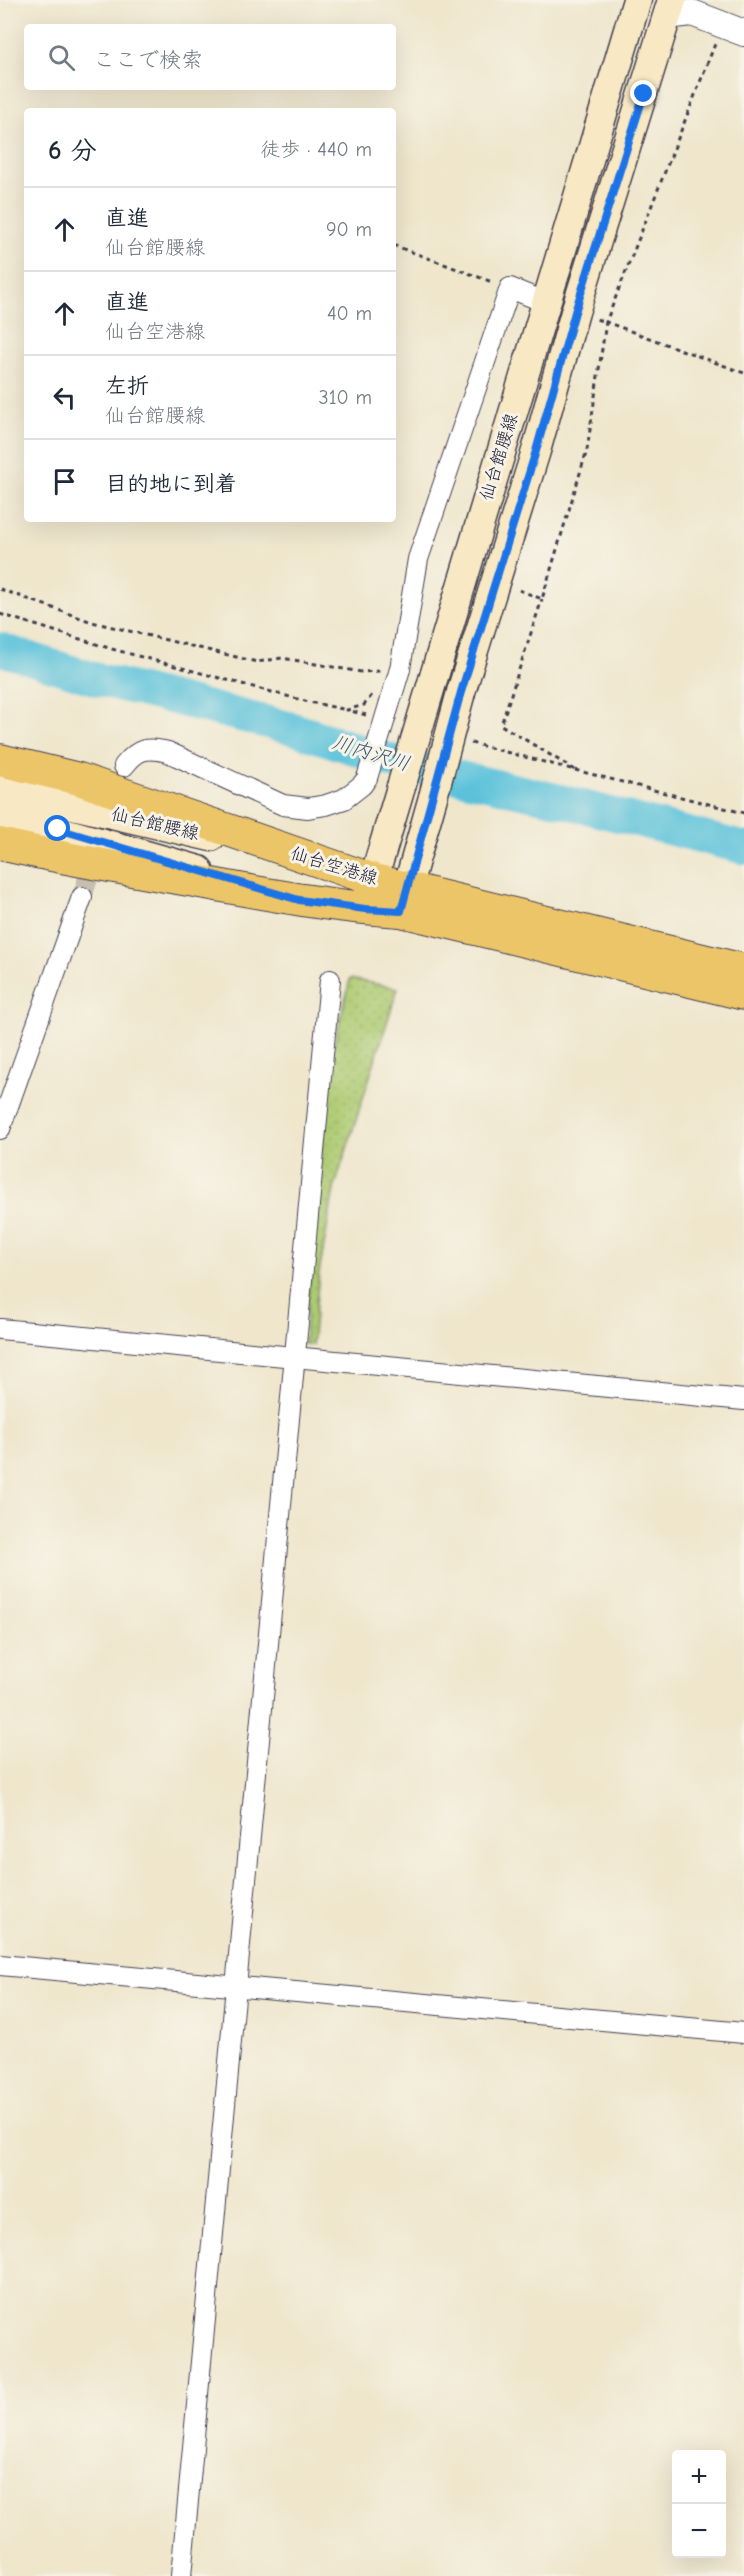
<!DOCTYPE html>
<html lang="ja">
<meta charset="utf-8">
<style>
:root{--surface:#fff;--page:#f6f6f7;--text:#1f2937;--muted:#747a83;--line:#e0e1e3}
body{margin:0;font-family:"Comic Neue","Klee One",sans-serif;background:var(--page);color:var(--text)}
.controls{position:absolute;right:18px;bottom:18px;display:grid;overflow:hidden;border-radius:6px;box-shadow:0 6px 24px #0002}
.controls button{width:54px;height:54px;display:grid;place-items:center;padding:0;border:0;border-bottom:2px solid var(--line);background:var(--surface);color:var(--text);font:30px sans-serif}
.stop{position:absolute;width:18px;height:18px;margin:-14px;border:4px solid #1a73e8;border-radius:50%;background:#fff}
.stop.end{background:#1a73e8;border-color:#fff;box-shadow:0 2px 6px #0008}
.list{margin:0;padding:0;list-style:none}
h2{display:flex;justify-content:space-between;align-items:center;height:78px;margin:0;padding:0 24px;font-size:26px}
h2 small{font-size:20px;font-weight:400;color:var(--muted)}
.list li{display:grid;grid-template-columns:39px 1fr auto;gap:18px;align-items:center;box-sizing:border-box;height:84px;padding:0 24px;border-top:2px solid var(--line)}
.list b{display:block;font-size:22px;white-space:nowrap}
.list p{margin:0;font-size:20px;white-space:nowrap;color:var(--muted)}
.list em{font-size:20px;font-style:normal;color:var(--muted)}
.icon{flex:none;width:33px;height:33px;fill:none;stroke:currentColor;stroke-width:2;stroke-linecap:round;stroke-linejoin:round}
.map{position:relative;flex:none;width:744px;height:2576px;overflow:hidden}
.search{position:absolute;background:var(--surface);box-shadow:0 6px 24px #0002;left:24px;top:24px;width:372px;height:66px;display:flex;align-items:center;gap:15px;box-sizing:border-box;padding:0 21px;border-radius:6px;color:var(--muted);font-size:22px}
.panel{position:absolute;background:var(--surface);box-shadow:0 6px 24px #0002;left:24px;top:108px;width:372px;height:414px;border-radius:6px}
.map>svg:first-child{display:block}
</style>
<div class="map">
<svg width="744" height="2576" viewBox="0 0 744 2576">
<defs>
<pattern id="grass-dots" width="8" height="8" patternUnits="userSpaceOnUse" patternTransform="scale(1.5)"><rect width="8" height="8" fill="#adcb72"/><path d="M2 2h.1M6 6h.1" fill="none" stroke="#95ae64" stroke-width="1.8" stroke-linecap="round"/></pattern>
</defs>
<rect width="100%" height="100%" fill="#f7f3e8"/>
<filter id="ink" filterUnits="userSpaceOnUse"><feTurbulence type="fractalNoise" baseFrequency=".0167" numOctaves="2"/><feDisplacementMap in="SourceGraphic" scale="12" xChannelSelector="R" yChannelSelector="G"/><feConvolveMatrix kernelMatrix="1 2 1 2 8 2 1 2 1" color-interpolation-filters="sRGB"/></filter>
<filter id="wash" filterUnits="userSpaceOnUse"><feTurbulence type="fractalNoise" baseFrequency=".008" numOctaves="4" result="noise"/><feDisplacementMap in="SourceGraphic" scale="24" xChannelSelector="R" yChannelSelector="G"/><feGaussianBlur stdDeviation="1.35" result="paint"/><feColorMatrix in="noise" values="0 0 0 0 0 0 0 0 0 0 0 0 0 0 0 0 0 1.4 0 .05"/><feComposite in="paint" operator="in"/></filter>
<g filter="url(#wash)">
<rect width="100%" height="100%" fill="#efe6cc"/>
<polygon fill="url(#grass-dots)" stroke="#687656" stroke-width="1.5" points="350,979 398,988 334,1189 319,1273 312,1345 304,1344 329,1066"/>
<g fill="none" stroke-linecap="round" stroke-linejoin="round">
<polyline stroke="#5cc2da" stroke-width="33" points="0,649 92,678 294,729 402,764 550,798 744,848"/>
</g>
</g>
<g filter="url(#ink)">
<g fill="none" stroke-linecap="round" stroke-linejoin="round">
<polyline stroke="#c6bfaf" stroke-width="20" stroke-dasharray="20 10" stroke-linecap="butt" points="82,897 96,854"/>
<g stroke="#413f51" stroke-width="22">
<g id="minor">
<polyline points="400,669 418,559 510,288 547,303"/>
<path d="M 124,766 C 138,748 147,747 168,752 L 283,805 L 308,808 L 326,805 L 344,799 L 362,785 L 367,778"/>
<polyline points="0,1129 82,897"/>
<polyline points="0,1329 744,1400"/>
<polyline points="0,1965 744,2033"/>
<polyline points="181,2576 330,980"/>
</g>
</g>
<g stroke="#413f51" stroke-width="28">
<polyline id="tertiary" points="667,16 692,13 744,33"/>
</g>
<g stroke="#413f51" stroke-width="31">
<g id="secondary">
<polyline points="432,683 637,0"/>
<polyline points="461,692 536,451 575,312 672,0"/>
<polyline points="0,788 211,837"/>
<polyline points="0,814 199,870"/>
<polyline points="367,901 401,787"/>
<polyline points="401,910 433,797"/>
</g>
</g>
<g stroke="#413f51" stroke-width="34">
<g id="primary">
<polyline points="0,760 79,779 374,880 744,970"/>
<path d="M 0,844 C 68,860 137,871 206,883 C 271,895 335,907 401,911 L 744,994"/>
</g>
</g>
<g stroke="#413f51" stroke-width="3" stroke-dasharray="4.5 4.5" stroke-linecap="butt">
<polyline points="715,44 606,322 744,373"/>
<polyline points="393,245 492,282"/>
<polyline points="0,589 92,622 257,662 282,658 361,672 382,671"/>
<polyline points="519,590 542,599 587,450 606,322 596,319"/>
<polyline points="0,614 112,649 305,701 347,710"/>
<polyline points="366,715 347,710 364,705 372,695"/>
<polyline points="471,743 575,770 501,725 542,599"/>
<polyline points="575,770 744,813"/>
</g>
<use href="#minor" stroke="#fff" stroke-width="20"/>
<use href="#tertiary" stroke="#fff" stroke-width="26"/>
<use href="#secondary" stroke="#f8e8c3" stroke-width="28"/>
<use href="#primary" stroke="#edc569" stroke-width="32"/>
<g stroke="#413f51" stroke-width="22" stroke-linecap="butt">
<polyline id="minor-bridge" points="367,778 400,669"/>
</g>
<g stroke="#413f51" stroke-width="31" stroke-linecap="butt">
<g id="secondary-bridge">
<polyline points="401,787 432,683"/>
<polyline points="433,797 461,692"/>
</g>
</g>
<use href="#minor-bridge" stroke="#fff" stroke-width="20"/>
<use href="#secondary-bridge" stroke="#f8e8c3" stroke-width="28"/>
</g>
</g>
<g fill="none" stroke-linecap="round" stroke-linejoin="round" filter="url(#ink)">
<polyline stroke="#1a73e8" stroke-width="8" points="58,829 299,900 365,909 401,911 461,692 536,451 575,312 644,94"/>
</g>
<g text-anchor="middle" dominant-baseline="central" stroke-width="6" stroke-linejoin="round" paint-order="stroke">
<g font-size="18" fill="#22223b" stroke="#f7f3e8">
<text transform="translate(499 457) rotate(-73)">仙台館腰線</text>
<text transform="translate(155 824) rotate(13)">仙台館腰線</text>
<text transform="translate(334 866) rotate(17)">仙台空港線</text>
</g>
<g font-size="20" font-style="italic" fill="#365a73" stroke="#f7f3e8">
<text transform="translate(371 753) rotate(17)">川内沢川</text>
</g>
</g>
</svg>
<div class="controls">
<button>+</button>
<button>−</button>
</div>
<div class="stop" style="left:58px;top:829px"></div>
<div class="stop end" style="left:644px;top:94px"></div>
<div class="search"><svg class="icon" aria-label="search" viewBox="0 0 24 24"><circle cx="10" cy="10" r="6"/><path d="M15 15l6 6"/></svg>ここで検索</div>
<section class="panel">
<h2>6 分<small>徒歩 · 440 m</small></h2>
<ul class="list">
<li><svg class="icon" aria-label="ahead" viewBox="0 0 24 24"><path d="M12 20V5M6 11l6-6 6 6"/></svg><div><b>直進</b><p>仙台館腰線</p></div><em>90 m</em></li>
<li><svg class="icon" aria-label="ahead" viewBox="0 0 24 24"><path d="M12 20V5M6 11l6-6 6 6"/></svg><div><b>直進</b><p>仙台空港線</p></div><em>40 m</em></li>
<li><svg class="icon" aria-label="left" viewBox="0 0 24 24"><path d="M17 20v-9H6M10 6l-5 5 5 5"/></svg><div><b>左折</b><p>仙台館腰線</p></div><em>310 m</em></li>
<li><svg class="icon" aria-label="arrive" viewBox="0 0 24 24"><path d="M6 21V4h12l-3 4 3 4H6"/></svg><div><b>目的地に到着</b></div></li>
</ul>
</section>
</div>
